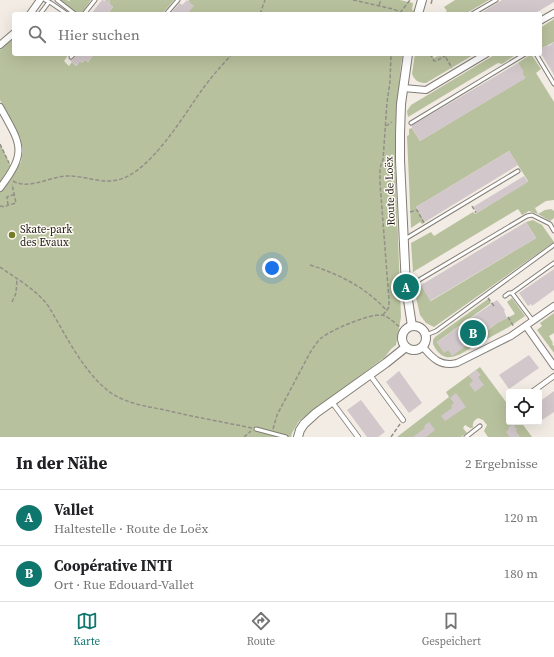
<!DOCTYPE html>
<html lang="de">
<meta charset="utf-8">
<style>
:root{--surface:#fff;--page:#f6f6f6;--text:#202124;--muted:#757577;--line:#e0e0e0;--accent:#0f766e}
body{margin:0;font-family:"Source Serif 4",serif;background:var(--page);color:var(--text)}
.controls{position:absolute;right:12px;bottom:12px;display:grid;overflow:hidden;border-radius:4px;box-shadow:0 4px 16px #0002}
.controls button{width:36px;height:36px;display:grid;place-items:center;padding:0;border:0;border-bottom:1px solid var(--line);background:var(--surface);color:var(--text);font:20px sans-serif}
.you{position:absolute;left:272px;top:268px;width:14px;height:14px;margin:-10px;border:3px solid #fff;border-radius:50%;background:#1a73e8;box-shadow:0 0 0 6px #1a73e833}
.badge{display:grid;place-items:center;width:26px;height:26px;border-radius:50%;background:var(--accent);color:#fff;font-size:13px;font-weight:700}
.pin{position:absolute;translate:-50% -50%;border:2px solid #fff;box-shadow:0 1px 4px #0006}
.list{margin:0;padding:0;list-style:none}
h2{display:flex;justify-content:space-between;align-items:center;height:52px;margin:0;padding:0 16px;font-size:17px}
h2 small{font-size:13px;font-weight:400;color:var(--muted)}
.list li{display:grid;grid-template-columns:26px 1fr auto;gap:12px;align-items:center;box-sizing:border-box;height:56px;padding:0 16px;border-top:1px solid var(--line)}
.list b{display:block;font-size:15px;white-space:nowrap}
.list p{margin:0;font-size:13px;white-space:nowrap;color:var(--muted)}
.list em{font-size:13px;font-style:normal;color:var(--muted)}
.icon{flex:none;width:22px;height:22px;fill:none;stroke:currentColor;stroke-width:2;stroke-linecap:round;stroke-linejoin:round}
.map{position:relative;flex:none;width:554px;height:437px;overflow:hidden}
.search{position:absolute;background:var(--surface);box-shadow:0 4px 16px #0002;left:12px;right:12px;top:12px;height:44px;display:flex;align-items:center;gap:10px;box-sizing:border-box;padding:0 14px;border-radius:4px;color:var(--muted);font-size:15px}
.sheet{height:164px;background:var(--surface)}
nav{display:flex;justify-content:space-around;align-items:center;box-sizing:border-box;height:56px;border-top:1px solid var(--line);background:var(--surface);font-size:11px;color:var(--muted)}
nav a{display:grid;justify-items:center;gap:2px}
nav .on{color:var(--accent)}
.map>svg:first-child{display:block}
</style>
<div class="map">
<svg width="554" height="437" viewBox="0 0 554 437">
<rect width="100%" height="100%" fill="#f2ece4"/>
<g fill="#b8c19d">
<polygon points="60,0 67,0 69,1 70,0 91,0 82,13 77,13"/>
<polygon points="105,0 174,0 162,14 106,14 109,12 113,7"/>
<polygon points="189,0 400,0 413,3 412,10 415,11 414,14 183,14"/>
<polygon points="455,0 489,0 465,14 443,14 447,11 444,7"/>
<polygon points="554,19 554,42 540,49 540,28"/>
<polygon points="14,37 14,54 69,54 64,61 69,66 72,62 76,66 80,61 82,63 85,60 88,62 94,54 403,54 401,64 396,118 395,156 401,317 396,345 391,349 385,357 299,421 292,433 291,437 0,437 0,144 13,170 15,172 21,162 23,150 20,137 0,100 0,50"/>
<path d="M 415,54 L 432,54 L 434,58 L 441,54 L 475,54 L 426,83 C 419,83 415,81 412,74 Z"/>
<polygon points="496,54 517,54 502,64 498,63 408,117 407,111 411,105"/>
<polygon points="531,54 541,69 536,73 554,102 554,200 546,201 535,208 538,214 545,210 551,209 554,211 554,218 550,221 538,214 529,211 522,215 518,209 413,272 411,243 431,232 434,236 473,212 475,214 477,213 528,181 509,151 416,207 425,222 422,224 420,222 411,228 407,136 409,135 409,129 412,128 420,141 525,78 522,73 523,72 518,63"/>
<polygon points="533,220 542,225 554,242 434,327 426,323 420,315 414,289 421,285 431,301 536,238 526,222"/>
<polygon points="512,298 525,316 509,327 487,339 484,333 497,323 515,314 507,302"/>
<path d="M 488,299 L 491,303 L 437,342 L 444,352 L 448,350 L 469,344 L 471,348 C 456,357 443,365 433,344 L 433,340 L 435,337 Z"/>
<polygon points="554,313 554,333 549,336 553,343 552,344 554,346 554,353 537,330 542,326 540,323"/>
<path d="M 480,367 L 509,406 L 509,422 L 521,422 L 532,437 L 488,437 L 484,431 L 487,425 L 483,420 L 478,418 C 474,420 472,423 473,428 L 470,428 L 465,425 L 463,428 L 467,433 L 461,437 L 397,437 L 449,397 L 446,392 Z"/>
</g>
<g fill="#d2c8cc">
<polygon points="102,0 106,1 110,0 110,4 113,7 107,14 91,14"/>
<polygon points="187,0 194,6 187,14 170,14 180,3 182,5"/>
<polygon points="502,0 554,0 554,2 534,14 479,14"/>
<polygon points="554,42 554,75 540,52 540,49 548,45 549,46"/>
<polygon points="77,54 94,54 88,62 85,60 82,63 80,61 77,66 68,59 68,58 70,60 72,60 76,56"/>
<polygon points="518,63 524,72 522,73 526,78 420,141 411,126"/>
<polygon points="509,151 518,165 425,222 416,207"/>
<polygon points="524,176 528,182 477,213 473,207"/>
<polygon points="526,222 536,238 430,301 421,285"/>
<polygon points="554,269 554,290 532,306 531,304 528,306 519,293"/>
<polygon points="497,300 505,310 504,311 507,318 497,323 452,356 448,350 444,353 437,342"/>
<polygon points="529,355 539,368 509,389 499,375"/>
<polygon points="476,370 481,375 478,377 484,385 475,392 469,384 473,381 469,376"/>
<polygon points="399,371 422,403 409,413 386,382"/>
<polygon points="554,391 554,412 539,422 539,402"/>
<polygon points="456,393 466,407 445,421 441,416 452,408 451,406 454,403 450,398"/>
<polygon points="361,400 385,432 378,437 367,437 347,410"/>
<polygon points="429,422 435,430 426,437 413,437 425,428 424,426"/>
<polygon points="513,424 517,429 516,431 520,437 510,437 506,432 509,429 508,428"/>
</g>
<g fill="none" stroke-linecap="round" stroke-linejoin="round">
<g stroke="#827d75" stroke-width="5">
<g id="service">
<polyline points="45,0 51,3 67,14"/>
<polyline points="57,0 75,14"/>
<polyline points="40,14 49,2"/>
<polyline points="84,14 95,0"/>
<polyline points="166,14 178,0"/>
<polyline points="472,14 496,0"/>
<polyline points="536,54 554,84"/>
<polyline points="71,57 74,54"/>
<polyline points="411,123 525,54"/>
<polyline points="405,239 518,171"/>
<polyline points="419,280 527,216 532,215 550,224 554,231"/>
<polyline points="505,296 509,293 512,293"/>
<polyline points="533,321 512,293 554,263"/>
<polyline points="426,335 436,331 554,245"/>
<polyline points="256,429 286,437"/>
<polyline points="466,437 480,426"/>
</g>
</g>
<g stroke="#827d75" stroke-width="6">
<g id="pedestrian">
<polyline points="370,375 403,420"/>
<polyline points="532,392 554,376"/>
<polyline points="332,402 358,437"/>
</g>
</g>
<g stroke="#827d75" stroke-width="8">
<g id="minor">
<polyline points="30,14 40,0"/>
<polyline points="540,21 554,13"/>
<polyline points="0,45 14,33"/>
<polyline points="403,88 426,90 486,54"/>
<path d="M 0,107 C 21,145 28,151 0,188"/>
<polyline points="526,326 554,366"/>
<path d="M 423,347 C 433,359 441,367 457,363 L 511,336 L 554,306"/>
</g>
</g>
<g stroke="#827d75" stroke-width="10">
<g id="tertiary">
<polyline points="418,14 422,0"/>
<polyline points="408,54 401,104 400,134 400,160 406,287 412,326"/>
<circle cx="414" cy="338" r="12"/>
<polyline points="298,437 300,430 304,424 316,413 386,363 406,347"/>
</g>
</g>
<g stroke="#938f89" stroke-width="1.5" stroke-dasharray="4 2" stroke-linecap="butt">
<polyline points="353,0 393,9 398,11 401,14"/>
<polyline points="432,0 431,4 433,4"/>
<polyline points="379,5 381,0"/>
<polyline points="400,13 410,0"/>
<polyline points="260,14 265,0"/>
<polyline points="430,54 434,61 436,61 445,56"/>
<polyline points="449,54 445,56 452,68"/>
<polyline points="386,126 392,122"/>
<polyline points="0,144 9,163"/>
<path d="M 13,181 C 29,190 49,177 66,176 C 82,175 101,184 117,180 C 150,174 185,113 204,87 C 213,75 222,65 232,54"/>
<polyline points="8,205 7,197 15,194"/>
<polyline points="0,206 5,207 8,205 16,203 12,184"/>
<polyline points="472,206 476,213"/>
<polyline points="410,212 417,210 424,223"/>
<path d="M 310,265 C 339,274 367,288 387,311"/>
<path d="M 0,267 C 17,279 37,290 49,307 C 65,334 82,369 106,389 C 122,403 145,406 165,410 C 194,417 223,422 252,428"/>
<polyline points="488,298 494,306"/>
<polyline points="12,302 16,293 17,279"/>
<path d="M 383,315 L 389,307 L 389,300 L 380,183 C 380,175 379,167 383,160 L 387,102 L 390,82 L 391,54"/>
<polyline points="508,317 514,327"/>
<path d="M 273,429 L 277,415 L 312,349 C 315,346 317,342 320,339 C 330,330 369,314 381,315 C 389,316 394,323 400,327"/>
<polyline points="244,437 251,431"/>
<polyline points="391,437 400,424"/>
</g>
<use href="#service" stroke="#fff" stroke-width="3"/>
<use href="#pedestrian" stroke="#fff" stroke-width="4.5"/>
<use href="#minor" stroke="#fff" stroke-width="6"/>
<use href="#tertiary" stroke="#fff" stroke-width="8"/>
</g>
<circle fill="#757c27" stroke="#fffaf3" stroke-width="1.5" cx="12" cy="235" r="4"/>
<g text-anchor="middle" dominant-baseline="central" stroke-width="3" stroke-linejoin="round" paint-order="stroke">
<g font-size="11" fill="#1c1a17" stroke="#fffaf3">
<text transform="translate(390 191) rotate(-92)">Route de Loëx</text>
</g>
<g font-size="11" fill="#1c1a17" stroke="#fffaf3" text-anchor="start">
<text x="20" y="229">Skate-park<tspan x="20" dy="13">des Evaux</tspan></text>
</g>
</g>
</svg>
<div class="controls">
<button><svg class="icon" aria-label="locate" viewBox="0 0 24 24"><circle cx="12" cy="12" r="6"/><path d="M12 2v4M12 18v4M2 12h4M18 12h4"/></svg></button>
</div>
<div class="you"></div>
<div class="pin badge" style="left:406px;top:287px">A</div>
<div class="pin badge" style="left:473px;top:333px">B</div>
<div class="search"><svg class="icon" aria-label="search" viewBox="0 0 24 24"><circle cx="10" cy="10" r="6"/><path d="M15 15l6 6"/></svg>Hier suchen</div>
</div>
<section class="sheet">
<h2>In der Nähe<small>2 Ergebnisse</small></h2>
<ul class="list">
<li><span class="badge">A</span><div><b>Vallet</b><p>Haltestelle · Route de Loëx</p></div><em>120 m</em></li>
<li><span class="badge">B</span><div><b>Coopérative INTI</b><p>Ort · Rue Edouard-Vallet</p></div><em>180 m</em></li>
</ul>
</section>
<nav>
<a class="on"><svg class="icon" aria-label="map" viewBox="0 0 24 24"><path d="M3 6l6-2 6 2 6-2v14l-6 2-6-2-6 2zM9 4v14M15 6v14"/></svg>Karte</a>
<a><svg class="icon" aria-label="directions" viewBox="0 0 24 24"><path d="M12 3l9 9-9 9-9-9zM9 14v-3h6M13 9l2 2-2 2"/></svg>Route</a>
<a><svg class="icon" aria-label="saved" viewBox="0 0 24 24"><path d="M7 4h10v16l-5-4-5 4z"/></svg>Gespeichert</a>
</nav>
